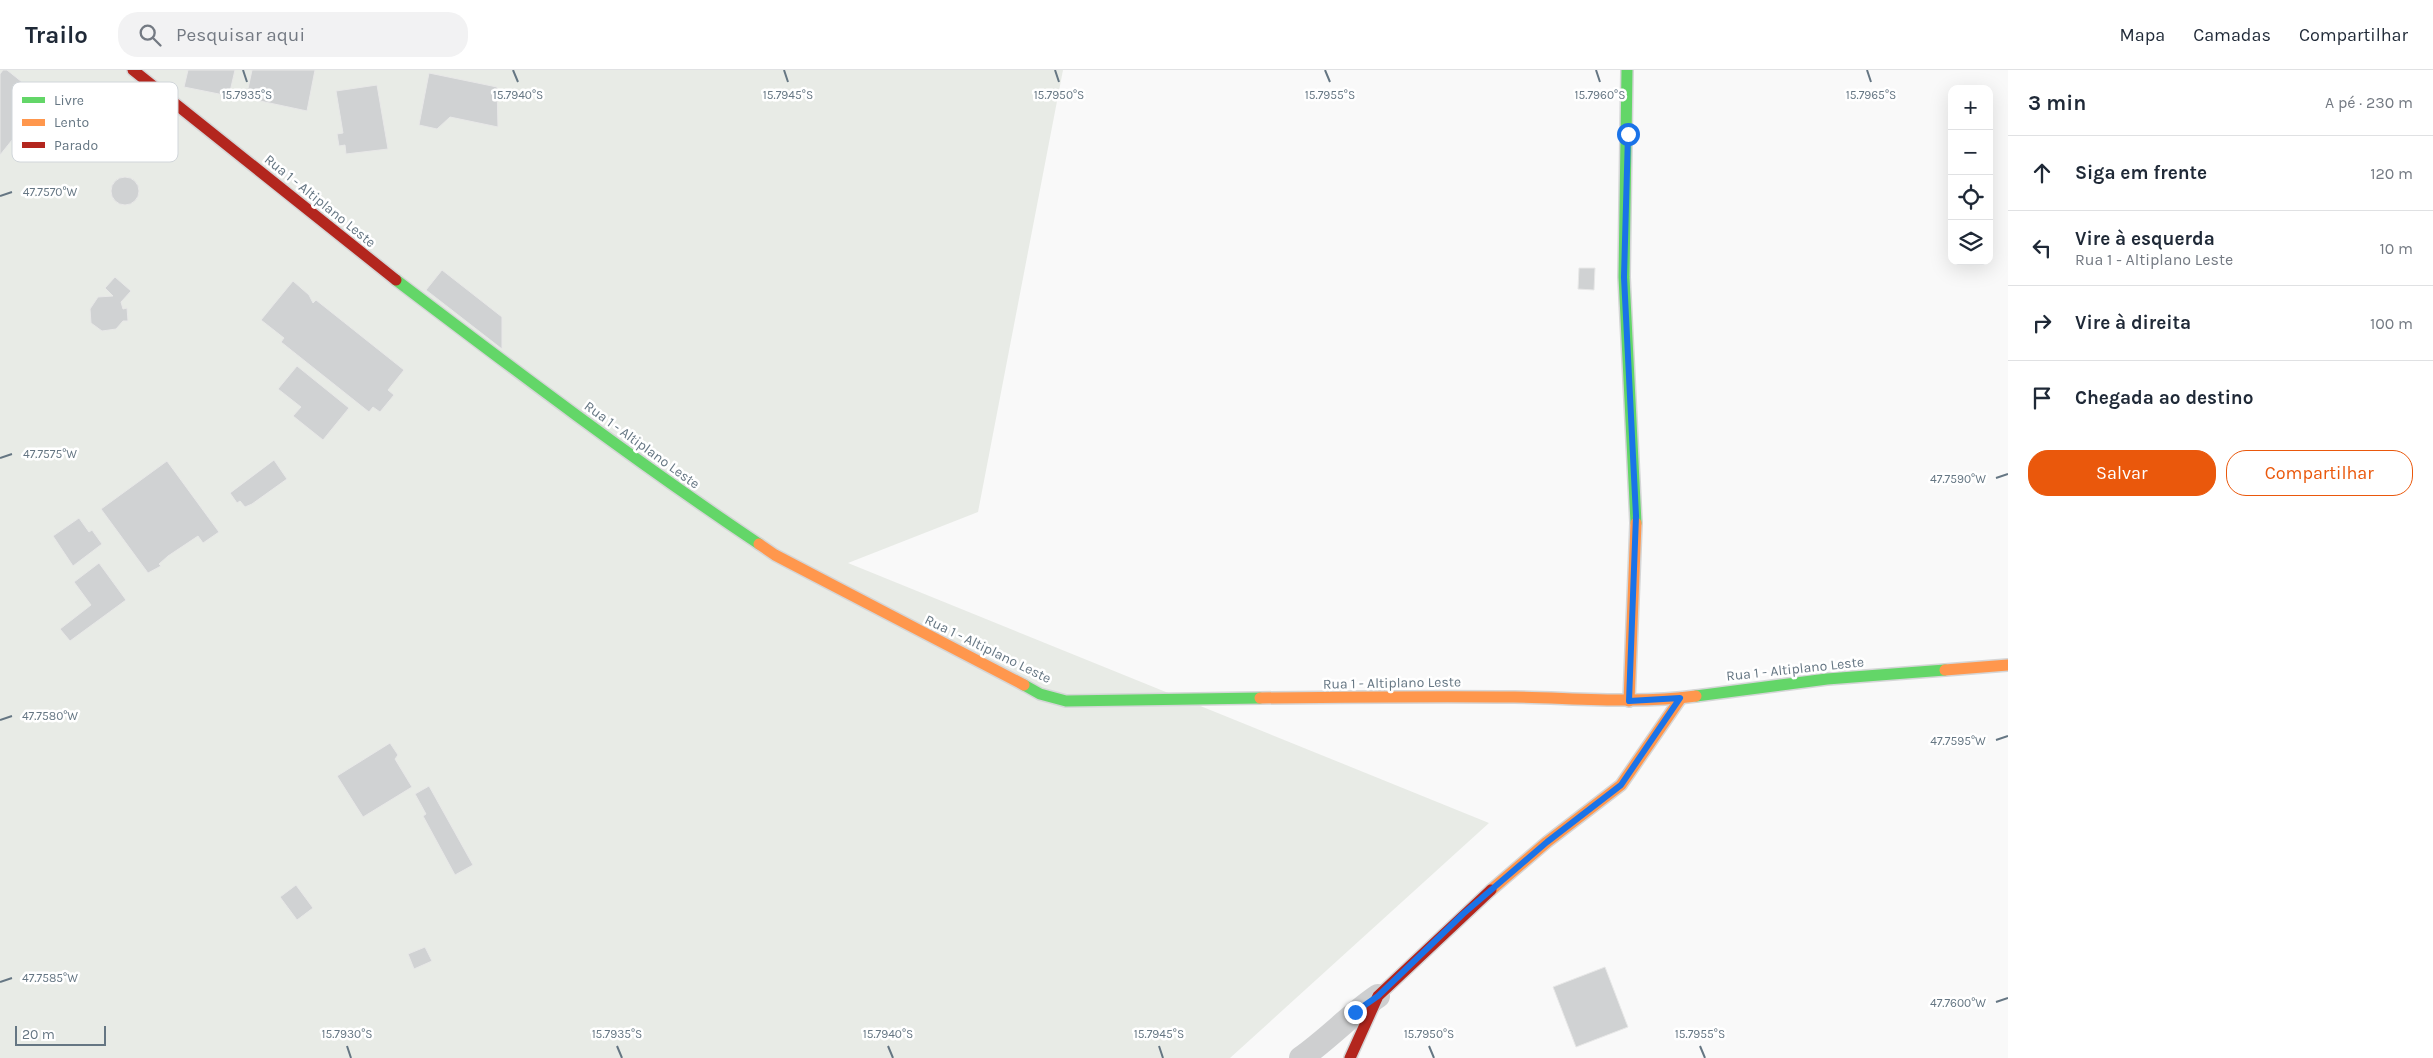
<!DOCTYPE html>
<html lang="pt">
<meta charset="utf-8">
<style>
:root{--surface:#fff;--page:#f2f2f3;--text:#1f2937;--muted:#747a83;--line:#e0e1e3;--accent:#ea580c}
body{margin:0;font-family:Karla,sans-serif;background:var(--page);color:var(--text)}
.controls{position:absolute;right:15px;top:15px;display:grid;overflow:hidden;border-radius:10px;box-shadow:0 5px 20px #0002}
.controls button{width:45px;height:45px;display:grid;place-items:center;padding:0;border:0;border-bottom:1px solid var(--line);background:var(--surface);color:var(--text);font:25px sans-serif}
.scale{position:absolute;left:15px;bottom:12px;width:91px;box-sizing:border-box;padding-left:5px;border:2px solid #657683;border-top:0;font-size:14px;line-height:18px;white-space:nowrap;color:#657683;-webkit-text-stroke:4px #fff;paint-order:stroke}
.stop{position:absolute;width:15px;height:15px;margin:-11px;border:4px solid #1a73e8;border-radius:50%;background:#fff}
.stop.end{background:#1a73e8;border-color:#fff;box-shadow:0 1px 5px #0008}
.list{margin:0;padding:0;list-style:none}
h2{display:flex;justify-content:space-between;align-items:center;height:65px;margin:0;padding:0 20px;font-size:21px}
h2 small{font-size:16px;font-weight:400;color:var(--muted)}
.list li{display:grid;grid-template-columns:32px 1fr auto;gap:15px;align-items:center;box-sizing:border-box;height:75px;padding:0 20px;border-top:1px solid var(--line)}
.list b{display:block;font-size:19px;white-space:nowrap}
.list p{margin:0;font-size:16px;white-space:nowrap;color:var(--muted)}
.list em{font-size:16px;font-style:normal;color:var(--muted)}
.actions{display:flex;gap:10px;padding:15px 20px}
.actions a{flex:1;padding:11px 0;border:1px solid var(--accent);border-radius:20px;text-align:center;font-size:18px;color:var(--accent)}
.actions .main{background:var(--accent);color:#fff}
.icon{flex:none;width:28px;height:28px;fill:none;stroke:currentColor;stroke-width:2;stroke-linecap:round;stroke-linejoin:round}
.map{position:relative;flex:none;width:2008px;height:988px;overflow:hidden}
header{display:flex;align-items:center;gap:30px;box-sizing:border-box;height:70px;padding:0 25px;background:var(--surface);border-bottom:1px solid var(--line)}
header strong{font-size:24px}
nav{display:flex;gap:28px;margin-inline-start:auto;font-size:18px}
.search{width:350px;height:45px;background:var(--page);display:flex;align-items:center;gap:12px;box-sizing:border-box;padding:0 18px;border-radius:20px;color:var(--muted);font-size:19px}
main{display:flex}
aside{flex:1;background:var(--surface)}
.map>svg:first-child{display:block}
</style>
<header>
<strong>Trailo</strong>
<div class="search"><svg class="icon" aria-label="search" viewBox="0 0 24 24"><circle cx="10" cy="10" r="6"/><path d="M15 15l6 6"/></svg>Pesquisar aqui</div>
<nav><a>Mapa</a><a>Camadas</a><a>Compartilhar</a></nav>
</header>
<main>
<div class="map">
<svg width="2008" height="988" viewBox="0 0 2008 988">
<rect width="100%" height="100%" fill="#f9f9f9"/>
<polygon fill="#e8ebe6" points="0,0 1063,0 978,442 848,493 1489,753 1230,988 0,988"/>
<g fill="#d0d2d3" stroke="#e8e8e8">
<polygon points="3,0 7,0 57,40 42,59 29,49 0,85 0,4"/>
<polygon points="188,0 235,0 229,26 184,17"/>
<polygon points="252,0 315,0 307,41 246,28"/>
<polygon points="429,3 497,17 498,57 450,47 437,59 419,55"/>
<polygon points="377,15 388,79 346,84 345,75 339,76 337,64 343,63 336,21"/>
<circle cx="125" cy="121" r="14"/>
<polygon points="1579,198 1595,198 1594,220 1578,219"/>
<polygon points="442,200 502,247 502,279 426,220"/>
<polygon points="115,207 131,221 121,232 123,239 127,238 128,251 123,251 116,259 102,261 91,253 90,239 98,227 113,226 105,218"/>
<polygon points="293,211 309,225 313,233 316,230 404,300 388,320 394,325 380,342 373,337 369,342 281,272 284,268 261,250"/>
<polygon points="297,296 349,338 323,370 293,346 301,337 278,319"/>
<polygon points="274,390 287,409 252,434 245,437 240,431 237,433 230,423"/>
<polygon points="167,391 219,462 203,473 198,466 168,486 159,494 161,496 148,503 101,439"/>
<polygon points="79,448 89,462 92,460 102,474 73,496 53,466"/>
<polygon points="99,493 126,530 70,571 60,559 91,535 74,512"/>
<polygon points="390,673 398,685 395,689 412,717 363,747 337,706"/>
<polygon points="429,716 473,795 455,805 423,746 426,744 415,724"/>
<polygon points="296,815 313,838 297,850 280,827"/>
<polygon points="425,877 432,891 414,899 408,884"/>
<polygon points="1605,897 1628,957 1576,977 1553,917"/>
</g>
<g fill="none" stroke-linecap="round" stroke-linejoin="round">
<g stroke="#d5d6d7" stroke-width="14">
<g id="fast">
<polyline points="1627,0 1624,207 1636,453"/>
<path d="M 396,210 C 516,301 635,391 759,474"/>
<polyline points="1024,615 1040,624 1066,631 1260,628"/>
<polyline points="1696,626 1827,609 1945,600"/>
</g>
</g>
<g stroke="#d5d6d7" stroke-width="14">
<g id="slow">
<polyline points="759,474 775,485 1024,615"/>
<polyline points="1945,600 2008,595"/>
<path d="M 1260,628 C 1344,627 1429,626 1514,627 C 1575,628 1636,634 1696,626"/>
<polyline points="1629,631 1636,453"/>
<polyline points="1491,820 1547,772 1621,715 1681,628"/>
</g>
</g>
<g stroke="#d5d6d7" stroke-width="14">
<g id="jam">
<polyline points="133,0 396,210"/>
<polyline points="1350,988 1378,926 1491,820"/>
</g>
</g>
<path stroke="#cecfd0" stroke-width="24" d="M 1301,988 C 1328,969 1350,945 1378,926"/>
<use href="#fast" stroke="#63d668" stroke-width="11"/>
<use href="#slow" stroke="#ff974d" stroke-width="11"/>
<use href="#jam" stroke="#b3261e" stroke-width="11"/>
</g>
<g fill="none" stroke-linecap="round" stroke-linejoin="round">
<polyline stroke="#1a73e8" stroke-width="6" points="1355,942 1378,926 1463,844 1547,772 1621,715 1680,628 1629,631 1636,446 1624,207 1628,64"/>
</g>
<path fill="none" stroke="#657683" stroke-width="2" d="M 243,0 L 247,12M 513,0 L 518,12M 784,0 L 788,12M 1055,0 L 1059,12M 1325,0 L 1330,12M 1596,0 L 1600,12M 1867,0 L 1871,12M 0,126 L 12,122M 0,388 L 12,384M 1996,408 L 2008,404M 0,650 L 12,646M 1996,670 L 2008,666M 0,912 L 12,908M 1996,932 L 2008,928M 347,976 L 351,988M 617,976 L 622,988M 888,976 L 893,988M 1159,976 L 1163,988M 1429,976 L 1434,988M 1700,976 L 1705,988"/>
<g text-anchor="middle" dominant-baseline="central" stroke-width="5" stroke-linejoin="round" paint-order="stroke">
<g font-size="14" fill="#657683" stroke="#fff">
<text transform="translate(320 131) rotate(39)">Rua 1 - Altiplano Leste</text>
<text transform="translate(642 375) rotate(36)">Rua 1 - Altiplano Leste</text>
<text transform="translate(988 579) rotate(26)">Rua 1 - Altiplano Leste</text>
<text transform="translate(1795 599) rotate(-6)">Rua 1 - Altiplano Leste</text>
<text transform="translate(1392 613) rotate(-1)">Rua 1 - Altiplano Leste</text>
</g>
</g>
<rect x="12" y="12" width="166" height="80" rx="8" fill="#fff" stroke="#d1d6da" stroke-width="1"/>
<rect x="22" y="27" width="23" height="6" fill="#63d668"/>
<rect x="22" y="49" width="23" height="7" fill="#ff974d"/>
<rect x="22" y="72" width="23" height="6" fill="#b3261e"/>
<g font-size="14" fill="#657683">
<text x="54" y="35">Livre</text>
<text x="54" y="57">Lento</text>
<text x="54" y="80">Parado</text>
</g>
<g font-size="12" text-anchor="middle" fill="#657683" stroke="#fff" stroke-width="5" stroke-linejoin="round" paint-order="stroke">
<text x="247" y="29">15.7935°S</text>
<text x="518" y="29">15.7940°S</text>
<text x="788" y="29">15.7945°S</text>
<text x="1059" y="29">15.7950°S</text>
<text x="1330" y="29">15.7955°S</text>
<text x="1600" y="29">15.7960°S</text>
<text x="1871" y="29">15.7965°S</text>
<text x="50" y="126">47.7570°W</text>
<text x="50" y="388">47.7575°W</text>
<text x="1958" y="413">47.7590°W</text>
<text x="50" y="650">47.7580°W</text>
<text x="1958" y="675">47.7595°W</text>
<text x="50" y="912">47.7585°W</text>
<text x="1958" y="937">47.7600°W</text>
<text x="347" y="968">15.7930°S</text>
<text x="617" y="968">15.7935°S</text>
<text x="888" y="968">15.7940°S</text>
<text x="1159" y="968">15.7945°S</text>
<text x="1429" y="968">15.7950°S</text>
<text x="1700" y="968">15.7955°S</text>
</g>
</svg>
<div class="controls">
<button>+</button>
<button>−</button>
<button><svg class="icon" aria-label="locate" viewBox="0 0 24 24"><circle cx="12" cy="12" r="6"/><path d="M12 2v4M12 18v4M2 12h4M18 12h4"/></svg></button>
<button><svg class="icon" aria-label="layers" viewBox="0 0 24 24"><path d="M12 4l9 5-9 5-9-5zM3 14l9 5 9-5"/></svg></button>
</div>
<div class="scale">20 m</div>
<div class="stop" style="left:1628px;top:64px"></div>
<div class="stop end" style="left:1355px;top:942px"></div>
</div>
<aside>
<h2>3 min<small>A pé · 230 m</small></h2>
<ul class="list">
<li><svg class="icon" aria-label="ahead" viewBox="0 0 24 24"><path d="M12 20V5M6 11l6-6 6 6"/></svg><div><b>Siga em frente</b></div><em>120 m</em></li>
<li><svg class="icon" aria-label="left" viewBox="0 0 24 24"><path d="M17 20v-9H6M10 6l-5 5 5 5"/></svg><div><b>Vire à esquerda</b><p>Rua 1 - Altiplano Leste</p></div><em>10 m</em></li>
<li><svg class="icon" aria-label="right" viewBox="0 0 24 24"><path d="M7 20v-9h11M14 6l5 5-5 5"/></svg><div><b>Vire à direita</b></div><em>100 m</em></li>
<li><svg class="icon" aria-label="arrive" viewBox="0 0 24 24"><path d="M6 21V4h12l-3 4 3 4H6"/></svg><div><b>Chegada ao destino</b></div></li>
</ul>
<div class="actions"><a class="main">Salvar</a><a>Compartilhar</a></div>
</aside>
</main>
